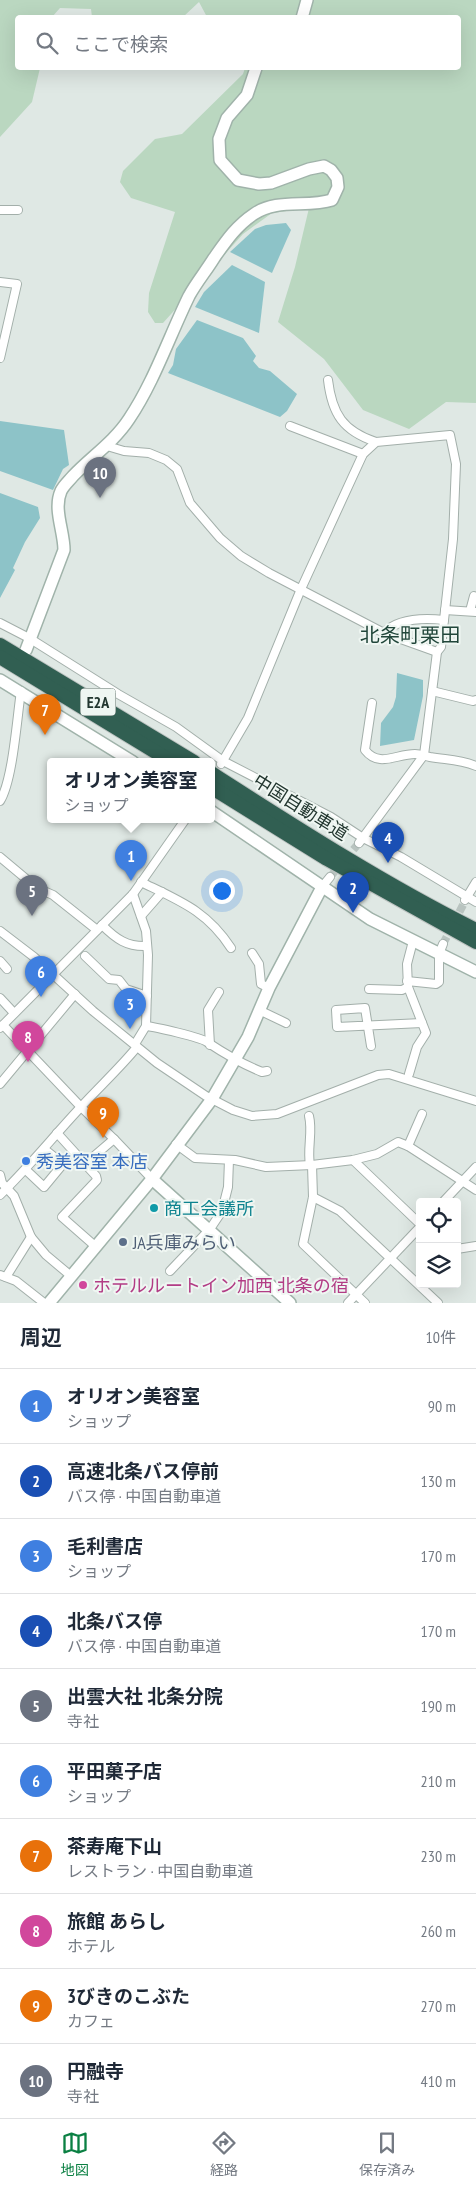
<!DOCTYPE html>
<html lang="ja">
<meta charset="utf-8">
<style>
:root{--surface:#fff;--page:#f2f2f3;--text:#1f2937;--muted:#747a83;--line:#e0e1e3;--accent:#0b8043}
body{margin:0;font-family:"PT Sans Narrow","Noto Sans JP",sans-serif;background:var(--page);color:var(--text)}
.controls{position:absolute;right:15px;bottom:15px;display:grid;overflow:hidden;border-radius:5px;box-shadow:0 5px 20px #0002}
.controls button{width:45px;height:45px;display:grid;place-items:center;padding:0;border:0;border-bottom:1px solid var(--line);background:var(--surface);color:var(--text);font:25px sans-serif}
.you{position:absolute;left:221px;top:890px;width:18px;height:18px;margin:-12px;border:4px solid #fff;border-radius:50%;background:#1a73e8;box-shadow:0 0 0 8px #1a73e833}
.badge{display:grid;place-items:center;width:32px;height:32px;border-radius:50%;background:var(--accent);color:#fff;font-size:16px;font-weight:700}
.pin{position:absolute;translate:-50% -41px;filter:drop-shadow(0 1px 2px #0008)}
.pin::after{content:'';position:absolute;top:26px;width:18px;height:15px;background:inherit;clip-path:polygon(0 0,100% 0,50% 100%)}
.popup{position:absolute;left:47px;top:758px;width:168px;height:65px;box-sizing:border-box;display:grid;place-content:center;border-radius:5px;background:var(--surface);filter:drop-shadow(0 1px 4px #0005);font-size:16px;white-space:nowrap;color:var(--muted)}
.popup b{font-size:19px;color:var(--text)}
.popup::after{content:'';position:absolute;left:50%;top:100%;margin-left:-10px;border:10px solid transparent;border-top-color:var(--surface)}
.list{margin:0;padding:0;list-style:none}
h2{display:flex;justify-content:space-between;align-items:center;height:65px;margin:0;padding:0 20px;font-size:21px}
h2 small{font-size:16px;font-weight:400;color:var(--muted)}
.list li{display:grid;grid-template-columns:32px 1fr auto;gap:15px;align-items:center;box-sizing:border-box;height:75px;padding:0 20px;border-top:1px solid var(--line)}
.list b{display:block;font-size:19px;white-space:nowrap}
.list p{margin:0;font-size:16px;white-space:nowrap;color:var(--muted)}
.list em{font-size:16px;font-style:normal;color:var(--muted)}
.icon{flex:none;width:28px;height:28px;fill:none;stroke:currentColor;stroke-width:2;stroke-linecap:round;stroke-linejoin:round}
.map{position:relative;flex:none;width:476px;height:1303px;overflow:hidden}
.search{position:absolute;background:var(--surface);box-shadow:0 5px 20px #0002;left:15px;right:15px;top:15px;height:55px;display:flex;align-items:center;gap:12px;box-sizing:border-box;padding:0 18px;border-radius:5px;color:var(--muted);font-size:19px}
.sheet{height:815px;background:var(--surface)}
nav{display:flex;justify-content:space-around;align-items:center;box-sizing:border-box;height:70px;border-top:1px solid var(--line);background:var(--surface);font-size:14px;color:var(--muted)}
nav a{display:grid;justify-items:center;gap:2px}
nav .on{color:var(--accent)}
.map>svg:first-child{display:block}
</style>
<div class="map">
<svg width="476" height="1303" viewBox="0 0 476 1303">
<rect width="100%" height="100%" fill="#dfe8e4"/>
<polygon fill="#bad7c0" points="0,0 476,0 476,403 446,402 409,429 363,410 324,359 278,322 295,267 309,208 272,213 243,234 163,323 155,323 148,312 149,293 175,212 131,198 120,182 123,171 155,139 182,134 243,74 245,68 458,68 458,18 207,17 199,2 183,17 92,17 91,9 60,8 52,17 18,18 18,68 40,68 32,102 0,137"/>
<g fill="#8dc3c8">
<polygon points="286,223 291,230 272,273 230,252 255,229 266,225"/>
<polygon points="232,265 265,282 259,333 195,307 204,292"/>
<polygon points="197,320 243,338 256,356 253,361 259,368 270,371 297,394 287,411 280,417 168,373 173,365 176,349"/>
<polygon points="0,421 64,430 69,465 63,469 53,490 0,471"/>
<polygon points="0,493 38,507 40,518 25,542 13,568 15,570 0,598"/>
<polygon points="397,673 423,680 423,696 414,740 380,746 381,723 393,707 396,697"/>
</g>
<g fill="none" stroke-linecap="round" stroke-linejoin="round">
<g stroke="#b9c4c0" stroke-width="8" stroke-dasharray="8 4" stroke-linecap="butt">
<polyline points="330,877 359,843"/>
<polyline points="443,944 465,901"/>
</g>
<g stroke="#a3afaa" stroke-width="10">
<g id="street">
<polyline points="0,210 18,210"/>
<polyline points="0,282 17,284 0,358"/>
<path d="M 328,380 C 332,414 343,431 376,442"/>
<polyline points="290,426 363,454"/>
<polyline points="107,446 124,451 149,453 166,460 177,469 190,503 220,538 241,556 269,573 384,633 437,652"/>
<polyline points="445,610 476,612"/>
<polyline points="470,611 474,596"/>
<polyline points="0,623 29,638 118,694 176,727 223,761 331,817 363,838 401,857 476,902"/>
<path d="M 384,633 C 398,618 425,618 444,620"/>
<polyline points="432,691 473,701 476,700"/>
<path d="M 372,703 L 365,750 C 379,768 396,754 415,754 C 420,754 425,756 430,757 C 447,760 459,759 476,766"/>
<polyline points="221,764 248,718 301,589 363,454 376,442 450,435 456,464 453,539 441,647 437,652 424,755 359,843"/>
<path d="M 0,801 C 13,780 17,717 21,691"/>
<polyline points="0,857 37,888 53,895 97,930"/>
<path d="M 141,882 C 180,901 207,911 231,948"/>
<polyline points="322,887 330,877"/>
<polyline points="133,894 146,931 148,955 146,1026 135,1044"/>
<polyline points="465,900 476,882"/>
<polyline points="141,916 162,892"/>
<path d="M 102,925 C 116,939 127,947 147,946"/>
<polyline points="0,931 34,957 93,1011 157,1063 206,1096 233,1110 252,1116 277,1114 378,1075 389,1074 476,1101"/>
<polyline points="252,953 259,964 261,984 269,988"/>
<polyline points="85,956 109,979 119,980 126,989 147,996"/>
<polyline points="0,961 7,969"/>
<polyline points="407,981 436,984 439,982 439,954 443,944"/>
<polyline points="369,989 402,990 408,987"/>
<polyline points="0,998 14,1013"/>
<polyline points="261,1011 286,1023"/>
<polyline points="3,1025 81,1107 114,1139 152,1179"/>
<path d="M 146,1026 C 155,1027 200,1037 207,1042 C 225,1054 242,1064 262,1072 L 267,1071"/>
<polyline points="0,1028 133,894 185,820"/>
<polyline points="210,1045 208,1010 219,992"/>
<polyline points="371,1046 365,1008 336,1010 337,1027 422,1023"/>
<polyline points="409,1074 417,1047 426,1033 408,987 407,964 413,941"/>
<polyline points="0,1084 75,994"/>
<path d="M 309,1116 C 313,1132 307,1148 310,1165"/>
<polyline points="57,1133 96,1176 97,1180 62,1217 95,1246"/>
<polyline points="176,1144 195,1158 235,1160 266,1167 312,1165 353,1160 377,1154 398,1142 408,1146 476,1190"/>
<polyline points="408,1146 422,1114"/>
<polyline points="353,1160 420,1224"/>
<polyline points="86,1163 114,1139"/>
<polyline points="312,1165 313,1197 303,1244 365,1303"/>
<polyline points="26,1170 44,1187 63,1164 44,1149"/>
<polyline points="0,1175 2,1183 14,1196 31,1237 46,1255 71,1276"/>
<path d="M 0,1195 C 28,1168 52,1138 79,1109 C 98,1088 119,1069 137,1047"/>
<polyline points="313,1197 340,1211 438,1303"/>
<polyline points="443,1202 476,1167"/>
<polyline points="457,1249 476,1246"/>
<polyline points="170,1271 210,1229 222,1211 228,1187 229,1160"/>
<polyline points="0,1275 16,1281 44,1303"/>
<polyline points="6,1277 31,1237"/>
<polyline points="348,1303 420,1227"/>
</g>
</g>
<g stroke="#a0b3aa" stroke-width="14">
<g id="secondary">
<polyline points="302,18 307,0"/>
<path d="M 26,650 L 64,550 C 64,531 53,509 61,491 C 64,485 69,481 73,476 C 91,457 114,442 129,419 C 154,382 169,337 189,296 C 196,283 206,271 214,258 C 226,241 236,226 254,214 C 277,198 307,208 332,200 L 338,187 L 337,178 L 331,170 L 324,166 L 309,169 L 271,183 L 259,184 L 238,180 L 220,160 L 219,139 L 227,118 L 247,95 L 256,68"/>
<polyline points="0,680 133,762"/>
<polyline points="211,811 370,919 476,972"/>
<polyline points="152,1179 290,1303"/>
<polyline points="49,1303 152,1179 212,1099 248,1037 269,988 322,887"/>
</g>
</g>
<g stroke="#bdc3c1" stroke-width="16">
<g id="highway">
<polyline points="0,645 194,762"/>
<polyline points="0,657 172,762"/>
<path d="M 211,773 C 297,828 384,884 476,930"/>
<polyline points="211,787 327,859 476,942"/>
</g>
</g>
<use href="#street" stroke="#fff" stroke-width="8"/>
<use href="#secondary" stroke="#fff" stroke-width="11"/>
<use href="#highway" stroke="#315f52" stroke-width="14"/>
</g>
<circle fill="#3f7fe0" stroke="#eff6f2" stroke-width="2" cx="26" cy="1161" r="5"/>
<circle fill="#0f9aa8" stroke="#eff6f2" stroke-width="2" cx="154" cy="1208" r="5"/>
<circle fill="#5c6f8a" stroke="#eff6f2" stroke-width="2" cx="123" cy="1242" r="5"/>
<circle fill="#d1479c" stroke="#eff6f2" stroke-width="2" cx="83" cy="1285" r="5"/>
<g text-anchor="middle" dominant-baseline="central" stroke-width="4" stroke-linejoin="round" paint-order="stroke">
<rect fill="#eff6f2" stroke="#60706a" stroke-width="1" x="80.5" y="688.5" width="35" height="27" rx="4"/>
<g font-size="16" font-weight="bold" fill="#22362f">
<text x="98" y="702">E2A</text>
</g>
<g font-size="18" fill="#22362f" stroke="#eff6f2">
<text transform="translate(301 807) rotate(32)">中国自動車道</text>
</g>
<g font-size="18" fill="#366cbe" stroke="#eff6f2" text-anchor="start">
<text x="36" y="1161">秀美容室 本店</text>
</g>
<g font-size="18" fill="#0d838f" stroke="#eff6f2" text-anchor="start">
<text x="164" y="1208">商工会議所</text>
</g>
<g font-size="18" fill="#4e5e75" stroke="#eff6f2" text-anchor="start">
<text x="133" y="1242">JA兵庫みらい</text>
</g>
<g font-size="18" fill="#b23c85" stroke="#eff6f2" text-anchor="start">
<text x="93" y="1285">ホテルルートイン加西 北条の宿</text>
</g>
<g font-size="20" fill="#21463a" stroke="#eff6f2">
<text x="410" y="635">北条町栗田</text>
</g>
</g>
</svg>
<div class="controls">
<button><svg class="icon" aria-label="locate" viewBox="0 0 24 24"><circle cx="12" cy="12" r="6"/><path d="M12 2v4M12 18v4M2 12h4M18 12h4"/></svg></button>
<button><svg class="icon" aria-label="layers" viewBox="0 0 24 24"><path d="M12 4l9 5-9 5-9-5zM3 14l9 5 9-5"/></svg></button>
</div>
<div class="you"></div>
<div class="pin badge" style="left:131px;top:881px;background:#3f7fe0">1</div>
<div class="popup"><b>オリオン美容室</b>ショップ</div>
<div class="pin badge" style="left:353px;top:913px;background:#1a4fb4">2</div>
<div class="pin badge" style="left:130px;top:1029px;background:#3f7fe0">3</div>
<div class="pin badge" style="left:388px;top:863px;background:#1a4fb4">4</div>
<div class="pin badge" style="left:32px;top:916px;background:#6b7280">5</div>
<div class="pin badge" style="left:41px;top:997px;background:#3f7fe0">6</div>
<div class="pin badge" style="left:45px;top:735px;background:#e8710a">7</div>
<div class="pin badge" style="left:28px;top:1062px;background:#d1479c">8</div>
<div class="pin badge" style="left:103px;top:1138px;background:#e8710a">9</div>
<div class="pin badge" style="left:100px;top:498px;background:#6b7280">10</div>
<div class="search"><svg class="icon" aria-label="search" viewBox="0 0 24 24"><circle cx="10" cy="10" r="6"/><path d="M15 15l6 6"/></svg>ここで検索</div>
</div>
<section class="sheet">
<h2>周辺<small>10件</small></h2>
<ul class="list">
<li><span class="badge" style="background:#3f7fe0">1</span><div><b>オリオン美容室</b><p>ショップ</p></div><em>90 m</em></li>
<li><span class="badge" style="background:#1a4fb4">2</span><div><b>高速北条バス停前</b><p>バス停 · 中国自動車道</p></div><em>130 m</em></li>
<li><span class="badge" style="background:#3f7fe0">3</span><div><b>毛利書店</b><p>ショップ</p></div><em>170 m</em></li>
<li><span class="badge" style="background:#1a4fb4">4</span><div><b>北条バス停</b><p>バス停 · 中国自動車道</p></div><em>170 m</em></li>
<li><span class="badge" style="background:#6b7280">5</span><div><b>出雲大社 北条分院</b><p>寺社</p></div><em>190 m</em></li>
<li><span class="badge" style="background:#3f7fe0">6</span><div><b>平田菓子店</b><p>ショップ</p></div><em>210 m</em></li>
<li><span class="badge" style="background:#e8710a">7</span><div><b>茶寿庵下山</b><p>レストラン · 中国自動車道</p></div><em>230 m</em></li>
<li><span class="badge" style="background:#d1479c">8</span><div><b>旅館 あらし</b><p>ホテル</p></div><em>260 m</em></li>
<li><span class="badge" style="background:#e8710a">9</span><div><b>3びきのこぶた</b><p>カフェ</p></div><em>270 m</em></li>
<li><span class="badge" style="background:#6b7280">10</span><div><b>円融寺</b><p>寺社</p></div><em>410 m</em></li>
</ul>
</section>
<nav>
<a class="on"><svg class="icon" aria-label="map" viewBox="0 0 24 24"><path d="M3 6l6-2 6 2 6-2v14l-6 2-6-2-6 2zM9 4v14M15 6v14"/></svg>地図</a>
<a><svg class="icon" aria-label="directions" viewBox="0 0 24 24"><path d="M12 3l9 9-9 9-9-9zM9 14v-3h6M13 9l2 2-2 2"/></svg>経路</a>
<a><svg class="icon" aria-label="saved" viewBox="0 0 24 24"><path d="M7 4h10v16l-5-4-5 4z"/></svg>保存済み</a>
</nav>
